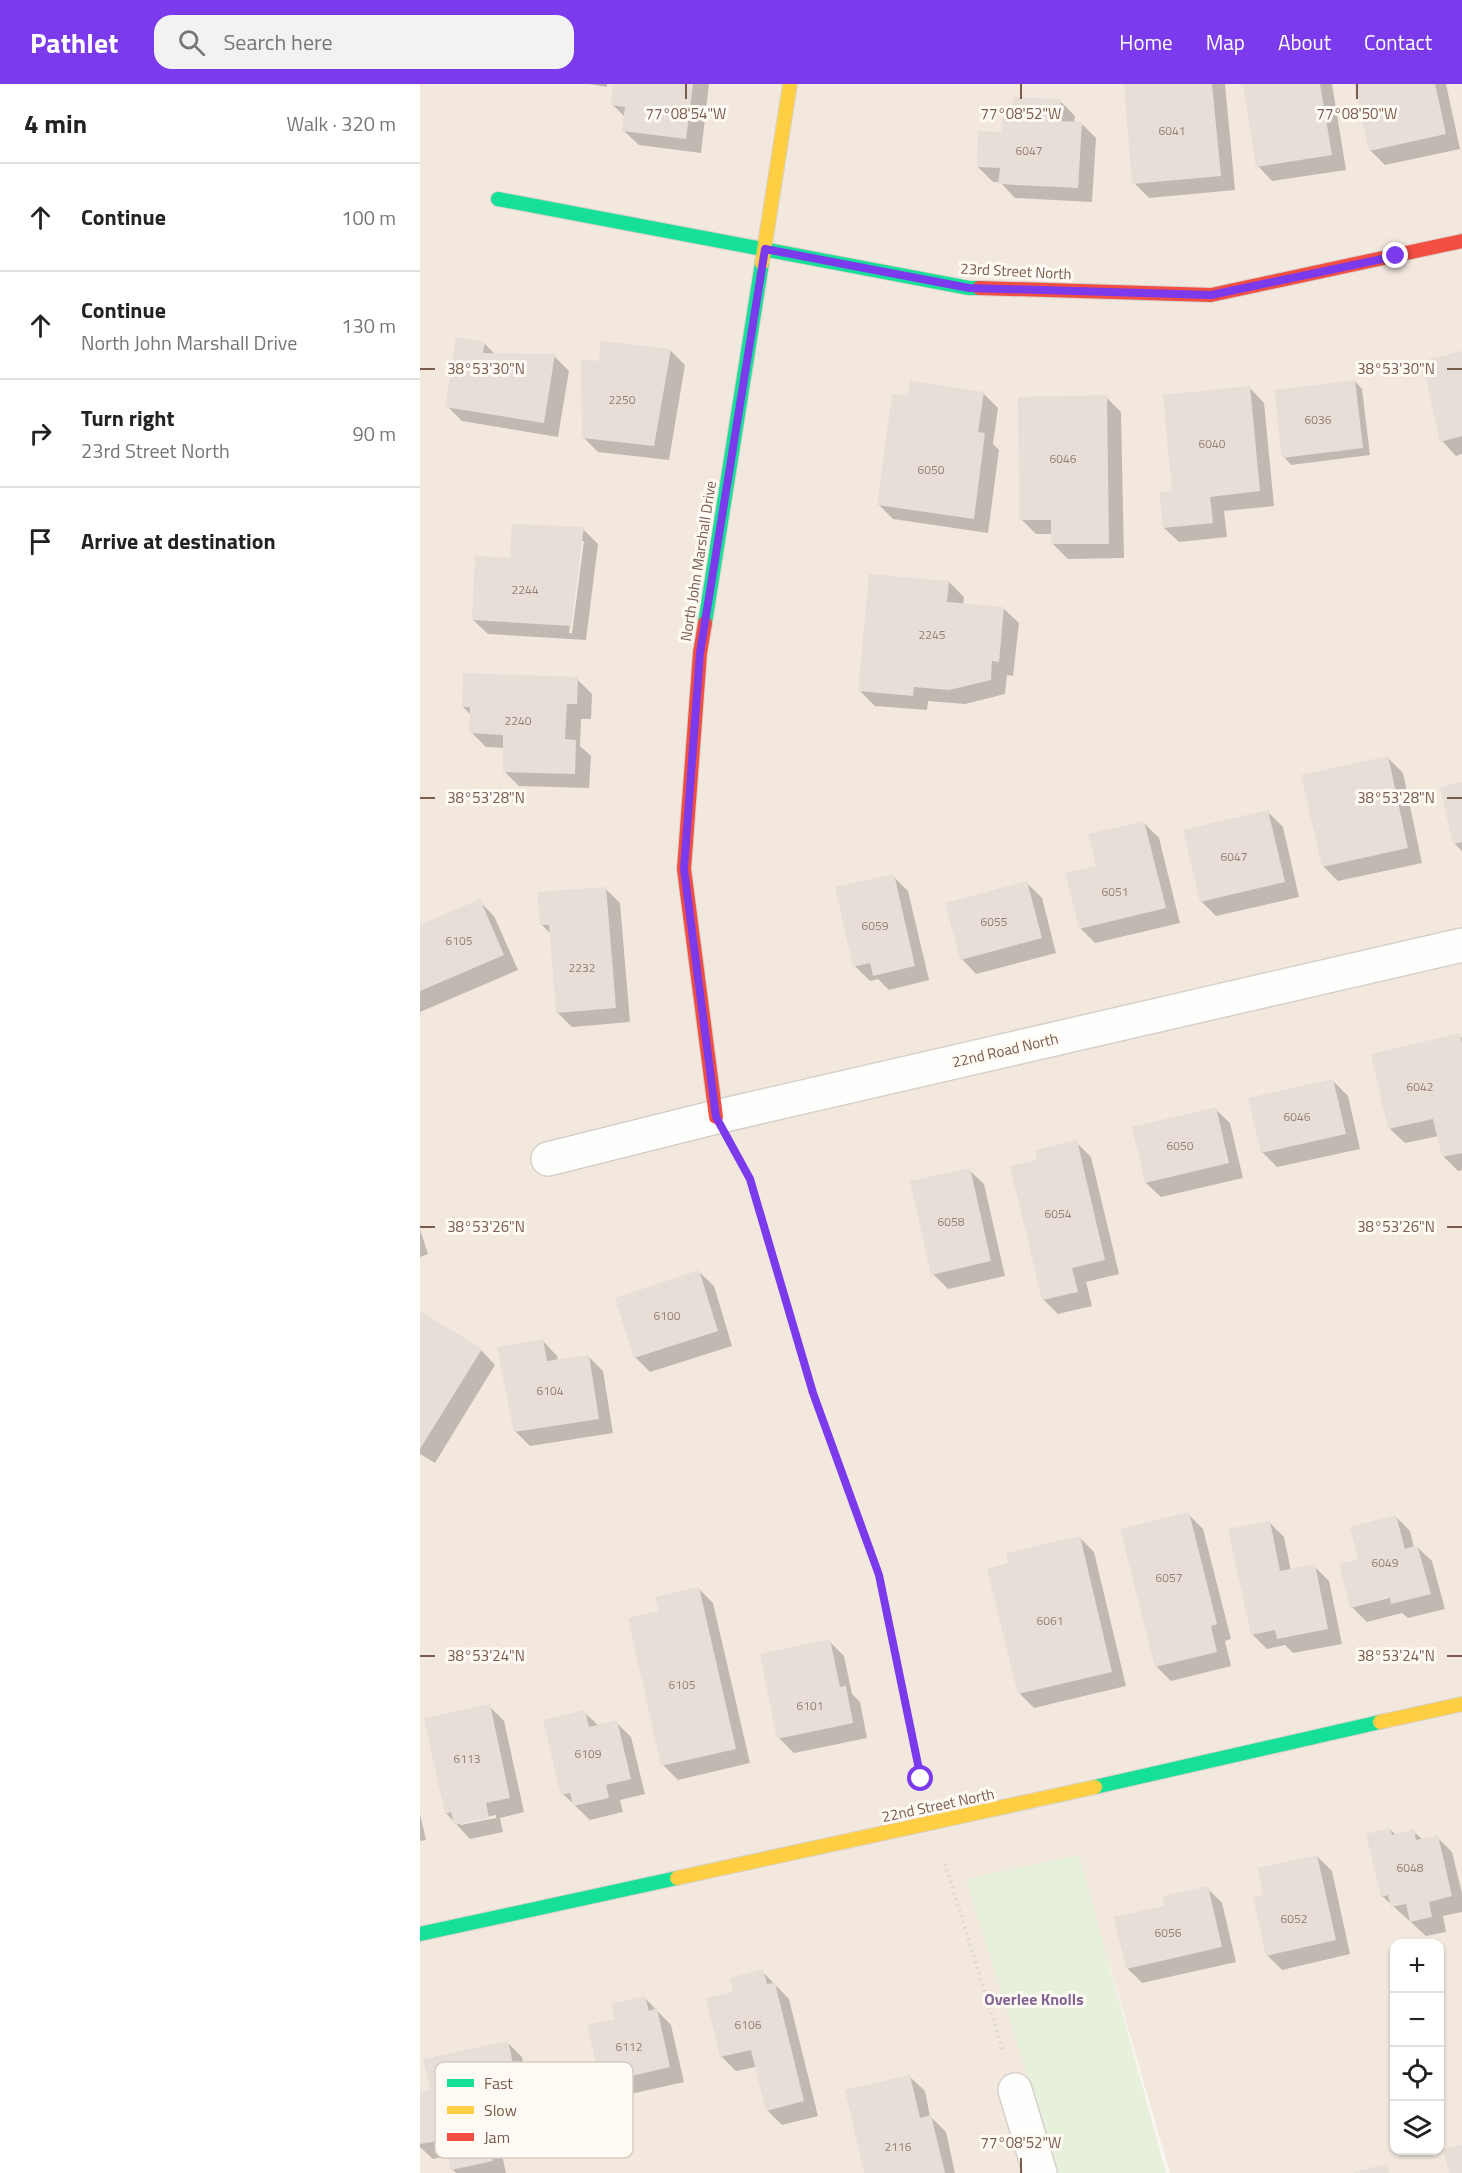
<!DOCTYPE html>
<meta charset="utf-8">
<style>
:root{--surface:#fff;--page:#f2f2f2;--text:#222;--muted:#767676;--line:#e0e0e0;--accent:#7c3aed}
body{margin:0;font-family:"Titillium Web",sans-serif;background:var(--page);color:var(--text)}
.controls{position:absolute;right:18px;bottom:18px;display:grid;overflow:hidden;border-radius:12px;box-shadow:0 2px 4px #0004}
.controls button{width:54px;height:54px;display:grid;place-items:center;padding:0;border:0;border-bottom:2px solid var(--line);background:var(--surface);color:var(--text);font:30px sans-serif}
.stop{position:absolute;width:18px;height:18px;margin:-14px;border:4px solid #7c3aed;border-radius:50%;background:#fff}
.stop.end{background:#7c3aed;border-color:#fff;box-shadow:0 2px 6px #0008}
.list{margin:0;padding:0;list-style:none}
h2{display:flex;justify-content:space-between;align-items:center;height:78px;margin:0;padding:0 24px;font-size:26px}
h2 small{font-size:20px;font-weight:400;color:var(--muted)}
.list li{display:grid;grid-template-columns:39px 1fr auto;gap:18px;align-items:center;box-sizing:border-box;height:108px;padding:0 24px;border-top:2px solid var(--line)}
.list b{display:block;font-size:22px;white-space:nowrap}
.list p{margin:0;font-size:20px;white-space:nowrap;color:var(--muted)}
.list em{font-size:20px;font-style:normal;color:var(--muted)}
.icon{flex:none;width:33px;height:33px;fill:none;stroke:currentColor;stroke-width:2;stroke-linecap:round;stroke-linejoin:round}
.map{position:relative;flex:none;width:1042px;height:2089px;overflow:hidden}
header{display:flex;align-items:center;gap:36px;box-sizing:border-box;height:84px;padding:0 30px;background:var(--accent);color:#fff}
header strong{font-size:28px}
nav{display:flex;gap:33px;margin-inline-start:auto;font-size:21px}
.search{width:420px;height:54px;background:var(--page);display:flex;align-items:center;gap:15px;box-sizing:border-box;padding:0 21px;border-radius:18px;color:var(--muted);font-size:22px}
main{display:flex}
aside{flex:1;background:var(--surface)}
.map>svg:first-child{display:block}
</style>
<header>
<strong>Pathlet</strong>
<div class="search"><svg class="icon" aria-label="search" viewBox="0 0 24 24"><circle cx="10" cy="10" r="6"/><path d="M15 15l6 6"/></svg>Search here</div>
<nav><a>Home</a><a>Map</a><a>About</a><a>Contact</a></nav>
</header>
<main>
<aside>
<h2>4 min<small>Walk · 320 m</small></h2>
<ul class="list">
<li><svg class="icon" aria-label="ahead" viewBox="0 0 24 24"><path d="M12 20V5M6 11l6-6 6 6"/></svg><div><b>Continue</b></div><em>100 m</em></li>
<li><svg class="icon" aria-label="ahead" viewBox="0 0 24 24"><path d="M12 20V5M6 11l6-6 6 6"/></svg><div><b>Continue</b><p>North John Marshall Drive</p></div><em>130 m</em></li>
<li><svg class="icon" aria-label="right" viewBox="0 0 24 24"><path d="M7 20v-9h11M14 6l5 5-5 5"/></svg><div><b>Turn right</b><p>23rd Street North</p></div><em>90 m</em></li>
<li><svg class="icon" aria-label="arrive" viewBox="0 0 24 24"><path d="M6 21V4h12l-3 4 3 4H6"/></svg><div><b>Arrive at destination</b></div></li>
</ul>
</aside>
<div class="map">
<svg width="1042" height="2089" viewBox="0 0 1042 2089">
<rect width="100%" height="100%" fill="#f9f5f0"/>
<path fill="#f2e8de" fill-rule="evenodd" d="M 0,0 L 1042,0 L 1042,2089 L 750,2089 L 658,1772 L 546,1795 L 638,2089 L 0,2089 ZM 974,1860 L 1020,1860 L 1020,2066 L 974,2066 Z"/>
<polygon fill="#e7f0db" points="659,1771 746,2089 638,2089 546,1795"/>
<g fill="#0003" fill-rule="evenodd">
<polygon points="169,0 187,0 187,3"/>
<polygon points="195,0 289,0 281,69 219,61 204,47 205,33 192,20"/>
<polygon points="705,0 805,0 815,106 729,114 714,99"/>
<polygon points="825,0 912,0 926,86 852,97 838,82"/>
<polygon points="945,0 1026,0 1040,65 965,81 950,66"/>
<polygon points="640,17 655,32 654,39 661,39 676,54 672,118 595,114 580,98 573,98 558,83 594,36"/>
<polygon points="64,259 76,271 134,272 149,287 138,353 42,337 27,322"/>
<polygon points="250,266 265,281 249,376 178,368 163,353 180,278"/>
<polygon points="1042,269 1042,370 1036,372 1022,357"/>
<polygon points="935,297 942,305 950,371 871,381 864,373"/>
<polygon points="830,304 844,319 854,422 804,427 807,453 759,458 744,444 754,409"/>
<polygon points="563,309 578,324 573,360 579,366 568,449 473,435 459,421"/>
<polygon points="686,313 701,328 704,474 648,475 633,460 633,450 616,450 601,435"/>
<path d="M 163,445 L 178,460 L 166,556 L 68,550 L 53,536 L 92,475 ZM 161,457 L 164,457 L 152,549 L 149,549 Z"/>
<polygon points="529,498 544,513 543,521 584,525 599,539 593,592 587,591 585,610 545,620 508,617 507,626 455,622 440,607"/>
<polygon points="157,595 172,610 171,635 161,635 160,662 171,672 169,704 99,702 84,687 85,664 66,663 51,648 51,631 43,623"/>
<polygon points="968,674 983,689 1002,779 918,797 903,782"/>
<polygon points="1042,700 1042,767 1034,759"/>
<polygon points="848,728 863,743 879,813 796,832 781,817"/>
<polygon points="724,739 739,754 760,839 675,859 660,844 678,783"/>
<polygon points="473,792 488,807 509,896 469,906 458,895 450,897 435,882"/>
<polygon points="607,799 622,814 636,869 556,890 542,875"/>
<polygon points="185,804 200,819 210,938 152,943 137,928 131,850 122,841"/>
<polygon points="59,817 74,832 98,886 0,928 0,843"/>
<polygon points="1039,951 1042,954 1042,1086 1038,1087 1023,1072 1019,1052 985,1059 970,1045"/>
<polygon points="913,997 928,1012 940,1065 857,1083 842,1068"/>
<polygon points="795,1025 810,1039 823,1094 741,1113 726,1099"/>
<polygon points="656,1058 671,1073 699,1190 666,1198 672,1222 638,1230 623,1215 619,1077"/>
<polygon points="549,1086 564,1100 585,1192 528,1205 513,1190"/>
<polygon points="0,1145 8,1170 0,1173"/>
<polygon points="279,1188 294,1202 312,1262 230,1288 215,1273"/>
<polygon points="0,1229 61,1266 75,1281 15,1379 0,1370"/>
<polygon points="123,1257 137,1272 138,1277 168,1272 183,1287 193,1349 110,1362 95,1347"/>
<polygon points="768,1430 783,1445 811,1555 805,1557 811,1582 751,1597 736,1582"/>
<polygon points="975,1432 990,1447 994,1463 997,1463 1012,1477 1025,1525 988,1534 982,1529 947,1538 932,1523"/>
<polygon points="850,1439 864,1453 871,1487 894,1482 909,1497 922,1560 873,1569 865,1561 847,1565 832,1550"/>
<polygon points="659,1453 674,1468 706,1602 614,1624 599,1609"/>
<polygon points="278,1504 293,1519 330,1679 258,1696 243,1681"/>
<polygon points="409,1557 424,1572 432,1610 440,1618 447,1654 374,1669 359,1654"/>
<path d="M 69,1622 L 84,1637 L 104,1728 L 80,1734 L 83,1748 L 50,1755 L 26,1729 ZM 76,1731 L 76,1734 L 41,1741 L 38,1738 Z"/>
<polygon points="164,1628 179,1642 196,1638 211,1653 225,1710 200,1716 203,1728 170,1736 143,1710"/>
<polygon points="0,1730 6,1756 0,1757"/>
<polygon points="970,1745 976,1751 993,1747 1003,1756 1017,1753 1032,1768 1042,1809 1042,1828 1023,1832 1026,1848 1006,1852 962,1812"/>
<polygon points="897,1772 912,1787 930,1870 862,1886 847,1871 845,1812"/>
<polygon points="787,1804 802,1819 816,1878 722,1899 707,1884 746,1823"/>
<polygon points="342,1887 369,1915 398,2032 362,2041 347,2026 336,1983 316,1987 301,1972 315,1909"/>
<polygon points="225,1914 251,1941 264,1998 197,2013 182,1999 196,1936"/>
<polygon points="88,1959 102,1973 115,2030 75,2039 86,2089 36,2089 32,2085 29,2072 13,2075 0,2063 0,2010 11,2008"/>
<polygon points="490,1993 505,2007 510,2032 526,2048 535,2089 446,2089"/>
</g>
<g fill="#e6ded7">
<polygon points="193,0 273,0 266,55 202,47 205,23 191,21"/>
<polygon points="704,0 792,0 801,92 712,100"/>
<polygon points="823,0 900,0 912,71 836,83"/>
<polygon points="938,0 1015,0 1026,50 949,67 934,1"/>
<polygon points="593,13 641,15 639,37 662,38 658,104 578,100 580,84 557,83 558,47 581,48 582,34 592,35"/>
<polygon points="36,253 65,258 63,269 135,270 124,339 25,323"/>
<polygon points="181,257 251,265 234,362 162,354 161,275 179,277"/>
<polygon points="1042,267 1042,352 1020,358 1002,277"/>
<polygon points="935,296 943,364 862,374 854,306"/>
<polygon points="490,297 564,308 558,348 565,349 554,435 457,421 472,310 487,311"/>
<polygon points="830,302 840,407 790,413 793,439 743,444 739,408 752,407 743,311"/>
<polygon points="687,311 689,460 631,460 631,436 599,436 598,313"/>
<polygon points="92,440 164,443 151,542 52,536 55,472 90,474"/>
<polygon points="449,490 529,497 527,518 584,523 579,578 572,577 571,596 529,606 494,603 493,612 438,607"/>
<polygon points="43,589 158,593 157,620 147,620 145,655 156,656 155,690 83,688 83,651 49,649 50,623 42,623"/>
<polygon points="968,672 988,764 902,783 881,691"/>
<polygon points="1042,698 1042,758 1033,760 1020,703"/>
<polygon points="848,726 865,798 780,818 763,746"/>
<polygon points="724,737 746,824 659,845 645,789 676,782 668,750"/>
<polygon points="474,790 495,882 453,892 450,879 433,883 415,803"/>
<polygon points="607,797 622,854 540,876 525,819"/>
<polygon points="186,803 196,924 136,929 129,841 120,841 117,808"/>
<polygon points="60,815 84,871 0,907 0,841"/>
<polygon points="1040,949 1042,960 1042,1069 1022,1073 1013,1035 968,1045 951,970"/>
<polygon points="913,995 926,1050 841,1069 828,1014"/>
<polygon points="796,1023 809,1079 725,1099 712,1043"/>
<polygon points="657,1056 685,1176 652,1184 658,1208 622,1216 590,1082 617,1076 615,1066"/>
<polygon points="550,1084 571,1177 511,1191 490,1097"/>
<polygon points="279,1186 298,1247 214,1274 195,1214"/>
<polygon points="0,1227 62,1265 0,1365"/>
<polygon points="123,1255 127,1277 169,1271 179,1335 94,1348 77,1263"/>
<polygon points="769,1428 797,1540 791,1542 797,1568 735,1583 700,1445"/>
<polygon points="976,1431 985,1465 997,1461 1011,1510 971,1520 970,1514 930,1524 919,1480 938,1475 930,1443"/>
<polygon points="850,1437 860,1487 895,1480 908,1545 857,1555 855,1546 831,1551 808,1445"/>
<polygon points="660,1452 692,1588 598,1610 567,1485 588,1479 586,1469"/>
<polygon points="279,1503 316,1665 241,1682 208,1534 239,1527 235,1513"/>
<polygon points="410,1555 420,1603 426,1602 433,1639 357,1655 340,1570"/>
<polygon points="70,1620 90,1714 66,1719 69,1734 34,1741 31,1728 25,1730 4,1634"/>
<polygon points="165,1626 169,1643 197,1636 211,1695 186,1701 189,1714 153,1722 150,1709 141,1711 123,1636"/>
<polygon points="970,1744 972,1751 994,1745 996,1756 1018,1751 1032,1812 1009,1818 1012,1833 990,1838 986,1820 971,1823 968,1811 961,1813 946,1750"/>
<polygon points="897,1771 916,1856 846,1872 833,1813 843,1811 837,1784"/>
<polygon points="788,1802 802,1863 706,1885 694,1833 744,1822 743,1812"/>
<polygon points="343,1885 347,1900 355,1899 384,2017 346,2027 331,1966 300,1973 286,1914 313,1908 310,1894"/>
<polygon points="225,1912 229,1927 237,1924 250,1983 181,1999 167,1941 194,1935 191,1920"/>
<polygon points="88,1957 101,2016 62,2024 73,2077 31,2086 24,2056 0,2060 0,2008 10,2006 3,1975"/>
<polygon points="490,1991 500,2034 511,2031 525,2089 444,2089 425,2006"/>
<polygon points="1042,2061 1042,2089 1029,2089 1023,2065"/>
<polygon points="967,2080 969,2089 934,2089 934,2088"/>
</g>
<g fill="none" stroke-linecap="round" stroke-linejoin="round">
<g stroke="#d7d1cb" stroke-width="36">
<g id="street">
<polyline points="128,1075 296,1033 1042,861"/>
<polyline points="595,2006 620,2089"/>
</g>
</g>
<g stroke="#d9d2cb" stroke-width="16">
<g id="fast">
<polyline points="78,115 549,204 559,204"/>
<polyline points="285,539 342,179"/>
<polyline points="675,1703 960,1638"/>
<polyline points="0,1850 257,1794"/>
</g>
</g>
<g stroke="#d9d2cb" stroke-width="16">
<g id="slow">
<polyline points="342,179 370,0"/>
<polyline points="960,1638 1042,1620"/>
<polyline points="257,1794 675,1703"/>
</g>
</g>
<g stroke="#d9d2cb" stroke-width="16">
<g id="jam">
<polyline points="559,204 791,211 1042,157"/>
<polyline points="285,539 280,569 264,785 296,1033"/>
</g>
</g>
<g stroke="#dcd5d0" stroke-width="4" stroke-dasharray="1.5 4.5" stroke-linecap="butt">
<polyline points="316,1071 330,1096 393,1309 459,1491 503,1700"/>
<polyline points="525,1780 583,1967"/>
</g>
<use href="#street" stroke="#fefefd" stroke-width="33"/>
<use href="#fast" stroke="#16e098" stroke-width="14"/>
<use href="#slow" stroke="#ffcf43" stroke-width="14"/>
<use href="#jam" stroke="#f24e42" stroke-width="14"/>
</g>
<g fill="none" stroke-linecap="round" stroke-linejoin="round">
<polyline stroke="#7c3aed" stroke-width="8" points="501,1695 459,1491 393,1309 330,1095 296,1033 264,785 280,569 345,165 549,204 791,211 976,172"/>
</g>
<path fill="none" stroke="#7a5c4d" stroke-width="2" d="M 266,0 L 266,15M 601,0 L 601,15M 937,0 L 937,15M 0,285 L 15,285M 1027,285 L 1042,285M 0,714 L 15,714M 1027,714 L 1042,714M 0,1143 L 15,1143M 1027,1143 L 1042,1143M 0,1572 L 15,1572M 1027,1572 L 1042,1572M 601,2074 L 601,2089"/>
<g text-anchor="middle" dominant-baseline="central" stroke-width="6" stroke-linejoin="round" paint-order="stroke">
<g font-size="12" fill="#977e72">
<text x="752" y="46">6041</text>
<text x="609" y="66">6047</text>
<text x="202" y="315">2250</text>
<text x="898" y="335">6036</text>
<text x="792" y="359">6040</text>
<text x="643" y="374">6046</text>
<text x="511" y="385">6050</text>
<text x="105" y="505">2244</text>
<text x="512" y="550">2245</text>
<text x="98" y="636">2240</text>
<text x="814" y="772">6047</text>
<text x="695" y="807">6051</text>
<text x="574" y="837">6055</text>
<text x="455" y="841">6059</text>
<text x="39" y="856">6105</text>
<text x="162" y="883">2232</text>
<text x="1000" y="1002">6042</text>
<text x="877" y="1032">6046</text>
<text x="760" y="1061">6050</text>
<text x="638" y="1129">6054</text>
<text x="531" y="1137">6058</text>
<text x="247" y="1231">6100</text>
<text x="130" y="1306">6104</text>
<text x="965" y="1478">6049</text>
<text x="749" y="1493">6057</text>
<text x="630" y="1536">6061</text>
<text x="262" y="1600">6105</text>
<text x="390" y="1621">6101</text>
<text x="168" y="1669">6109</text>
<text x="47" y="1674">6113</text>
<text x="990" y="1783">6048</text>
<text x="874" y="1834">6052</text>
<text x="748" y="1848">6056</text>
<text x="328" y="1940">6106</text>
<text x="209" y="1962">6112</text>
<text x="478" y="2062">2116</text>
</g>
<g font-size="15" fill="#7a5c4d" stroke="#fffaf3">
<text transform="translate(596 187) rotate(3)">23rd Street North</text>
<text transform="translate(278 477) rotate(-81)">North John Marshall Drive</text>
<text transform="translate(585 966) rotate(-13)">22nd Road North</text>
<text transform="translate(518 1721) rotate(-12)">22nd Street North</text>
</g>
<g font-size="16" font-weight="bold" fill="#846695" stroke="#fffaf3">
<text x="614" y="1915">Overlee Knolls</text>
</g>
</g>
<rect x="15" y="1978" width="198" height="96" rx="9" fill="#fffaf3" stroke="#d7cbc1" stroke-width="1.5"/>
<rect x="27" y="1995" width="27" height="8" fill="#16e098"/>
<rect x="27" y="2022" width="27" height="8" fill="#ffcf43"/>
<rect x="27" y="2049" width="27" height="8" fill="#f24e42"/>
<g font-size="16" fill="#7a5c4d">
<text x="64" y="2005">Fast</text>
<text x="64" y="2032">Slow</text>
<text x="64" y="2059">Jam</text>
</g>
<g font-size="15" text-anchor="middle" fill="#7a5c4d" stroke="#fffaf3" stroke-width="6" stroke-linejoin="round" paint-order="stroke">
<text x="266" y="35">77°08'54"W</text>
<text x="601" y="35">77°08'52"W</text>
<text x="937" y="35">77°08'50"W</text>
<text x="66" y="290">38°53'30"N</text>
<text x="976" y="290">38°53'30"N</text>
<text x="66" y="719">38°53'28"N</text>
<text x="976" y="719">38°53'28"N</text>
<text x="66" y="1148">38°53'26"N</text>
<text x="976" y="1148">38°53'26"N</text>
<text x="66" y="1577">38°53'24"N</text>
<text x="976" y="1577">38°53'24"N</text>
<text x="601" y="2064">77°08'52"W</text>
</g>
</svg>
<div class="controls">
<button>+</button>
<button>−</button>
<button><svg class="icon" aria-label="locate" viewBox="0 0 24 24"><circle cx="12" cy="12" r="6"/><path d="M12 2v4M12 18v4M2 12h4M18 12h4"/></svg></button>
<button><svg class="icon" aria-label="layers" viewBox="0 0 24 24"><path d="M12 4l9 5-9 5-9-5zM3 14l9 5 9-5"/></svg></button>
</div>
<div class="stop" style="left:501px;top:1695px"></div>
<div class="stop end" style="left:976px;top:172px"></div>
</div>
</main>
